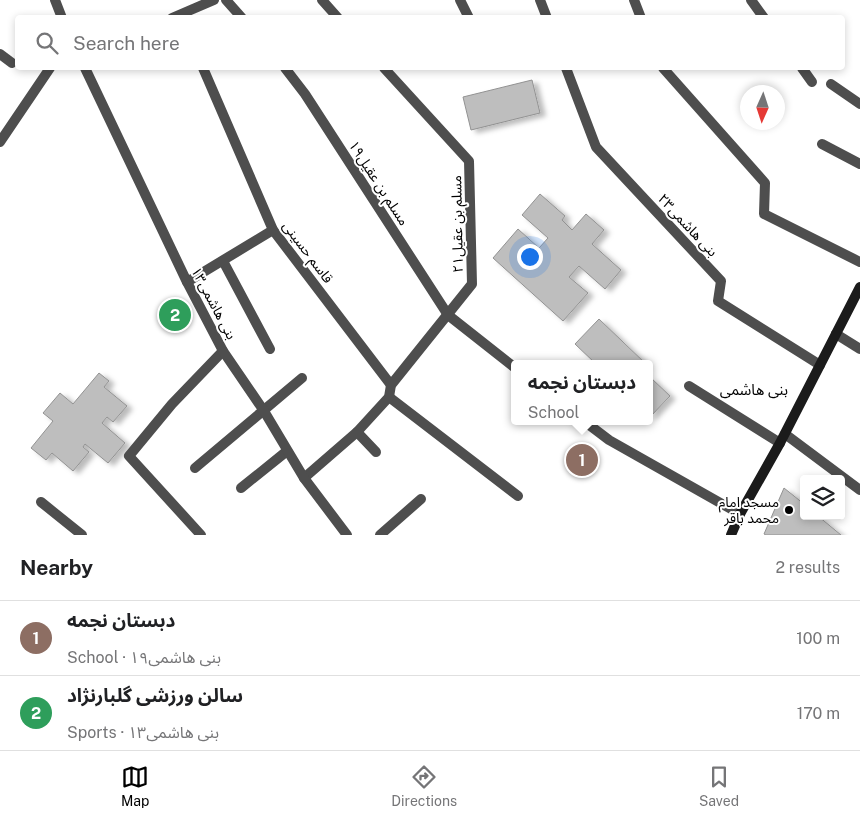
<!DOCTYPE html>
<meta charset="utf-8">
<style>
:root{--surface:#fff;--page:#f6f6f6;--text:#202124;--muted:#757577;--line:#e0e0e0;--accent:#000}
body{margin:0;font-family:"Public Sans","Noto Sans Arabic",sans-serif;background:var(--page);color:var(--text)}
.controls{position:absolute;right:15px;bottom:15px;display:grid;overflow:hidden;border-radius:5px;box-shadow:0 2px 8px #0003}
.controls button{width:45px;height:45px;display:grid;place-items:center;padding:0;border:0;border-bottom:1px solid var(--line);background:var(--surface);color:var(--text);font:25px sans-serif}
.compass{position:absolute;left:740px;top:85px;width:45px;height:45px;border-radius:50%;background:var(--surface);box-shadow:0 2px 8px #0003;rotate:183deg}
.you{position:absolute;left:529px;top:256px;width:18px;height:18px;margin:-12px;border:4px solid #fff;border-radius:50%;background:#1a73e8;box-shadow:0 0 0 8px #1a73e833}
.badge{display:grid;place-items:center;width:32px;height:32px;border-radius:50%;background:var(--accent);color:#fff;font-size:16px;font-weight:700}
.pin{position:absolute;translate:-50% -50%;border:2px solid #fff;box-shadow:0 1px 5px #0006}
.popup{position:absolute;left:511px;top:360px;width:142px;height:65px;box-sizing:border-box;display:grid;place-content:center;border-radius:5px;background:var(--surface);filter:drop-shadow(0 1px 4px #0005);font-size:16px;white-space:nowrap;color:var(--muted)}
.popup b{font-size:19px;color:var(--text)}
.popup::after{content:'';position:absolute;left:50%;top:100%;margin-left:-10px;border:10px solid transparent;border-top-color:var(--surface)}
.list{margin:0;padding:0;list-style:none}
h2{display:flex;justify-content:space-between;align-items:center;height:65px;margin:0;padding:0 20px;font-size:21px}
h2 small{font-size:16px;font-weight:400;color:var(--muted)}
.list li{display:grid;grid-template-columns:32px 1fr auto;gap:15px;align-items:center;box-sizing:border-box;height:75px;padding:0 20px;border-top:1px solid var(--line)}
.list b{display:block;font-size:19px;white-space:nowrap}
.list p{margin:0;font-size:16px;white-space:nowrap;color:var(--muted)}
.list em{font-size:16px;font-style:normal;color:var(--muted)}
.icon{flex:none;width:28px;height:28px;fill:none;stroke:currentColor;stroke-width:2;stroke-linecap:round;stroke-linejoin:round}
.map{position:relative;flex:none;width:860px;height:535px;overflow:hidden}
.search{position:absolute;background:var(--surface);box-shadow:0 2px 8px #0003;left:15px;right:15px;top:15px;height:55px;display:flex;align-items:center;gap:12px;box-sizing:border-box;padding:0 18px;border-radius:5px;color:var(--muted);font-size:19px}
.sheet{height:215px;background:var(--surface)}
nav{display:flex;justify-content:space-around;align-items:center;box-sizing:border-box;height:70px;border-top:1px solid var(--line);background:var(--surface);font-size:14px;color:var(--muted)}
nav a{display:grid;justify-items:center;gap:2px}
nav .on{color:var(--accent)}
.map>svg:first-child{display:block}
</style>
<div class="map">
<svg width="860" height="535" viewBox="0 0 860 535">
<defs>
<filter id="shadow"><feDropShadow dx="5.5" dy="3" stdDeviation="2.5" flood-color="#0004"/></filter>
</defs>
<rect width="100%" height="100%" fill="#fff"/>
<g fill="#bebebe" stroke="#929292" filter="url(#shadow)">
<polygon points="532,80 540,113 471,130 463,97"/>
<polygon points="540,194 565,216 562,220 572,230 586,214 604,230 592,244 621,270 605,289 579,266 569,277 588,293 563,321 493,258 518,229 539,248 548,238 522,215"/>
<polygon points="599,319 646,364 596,364 575,344"/>
<polygon points="99,373 109,381 104,387 127,406 113,422 107,417 102,423 125,443 108,463 85,444 83,447 89,452 73,471 52,453 46,460 31,448 53,421 43,413 60,393 73,404"/>
<polygon points="650,377 670,396 650,417"/>
<polygon points="784,488 804,504 804,516 818,516 841,535 766,535 764,534"/>
</g>
<g fill="none" stroke-linecap="round" stroke-linejoin="round">
<g stroke="#4e4e4e" stroke-width="10">
<polyline points="226,0 242,18"/>
<polyline points="322,0 338,18"/>
<polyline points="460,0 469,18"/>
<polyline points="540,0 547,18"/>
<polyline points="634,0 641,18"/>
<polyline points="751,0 764,18"/>
<polyline points="172,18 214,0"/>
<polyline points="0,54 12,63"/>
<polyline points="203,68 273,230 391,385"/>
<polyline points="285,68 305,94 448,315 514,367"/>
<polyline points="566,68 596,147 721,281 718,301 820,365"/>
<polyline points="663,68 765,183 764,214 860,262"/>
<polyline points="802,68 812,82"/>
<polyline points="831,84 860,104"/>
<polyline points="822,144 860,164"/>
<polyline points="223,261 270,349"/>
<polyline points="187,282 273,230"/>
<polyline points="836,334 860,349"/>
<polyline points="689,386 780,443"/>
<polyline points="389,397 518,496"/>
<polyline points="584,421 609,440 740,514"/>
<polyline points="357,432 376,452"/>
<polyline points="785,434 860,490"/>
<polyline points="195,468 302,378"/>
<polyline points="304,478 357,432 389,397 391,385 472,284 469,161 384,68"/>
<polyline points="241,488 287,451"/>
<polyline points="41,502 82,535"/>
<polyline points="201,535 129,456 172,404 223,351"/>
<polyline points="380,535 421,499"/>
</g>
<g stroke="#4e4e4e" stroke-width="10">
<polyline points="55,0 62,18"/>
<polyline points="85,68 187,282 223,351 264,411 304,478 347,535"/>
<polyline points="0,142 50,68"/>
</g>
<polyline stroke="#1b1b1b" stroke-width="10" points="731,535 740,514 780,443 860,287"/>
</g>
<circle fill="#000" stroke="#fff" stroke-width="2" cx="789" cy="510" r="5"/>
<g text-anchor="middle" dominant-baseline="central" stroke-width="4" stroke-linejoin="round" paint-order="stroke">
<g font-size="14" fill="#000" stroke="#fff">
<text transform="translate(379 183) rotate(57)">مسلم بن عقیل۱۹</text>
<text transform="translate(457 224) rotate(-91)">مسلم بن عقیل۲۱</text>
<text transform="translate(688 225) rotate(47)">بنی هاشمی۲۳</text>
<text transform="translate(308 252) rotate(53)">قاسم حسینی</text>
<text transform="translate(214 303) rotate(62)">بنی هاشمی۱۳</text>
</g>
<g font-size="14" fill="#000" stroke="#fff" text-anchor="end">
<text x="779" y="502">مسجد امام<tspan x="779" dy="16">محمد باقر</tspan></text>
</g>
<g font-size="15" fill="#000" stroke="#fff">
<text x="754" y="389">بنی هاشمی</text>
</g>
</g>
</svg>
<div class="controls">
<button><svg class="icon" aria-label="layers" viewBox="0 0 24 24"><path d="M12 4l9 5-9 5-9-5zM3 14l9 5 9-5"/></svg></button>
</div>
<svg class="compass" viewBox="-18 -18 36 36"><path d="M0-13l5 13h-10z" fill="#e53935"/><path d="M0 13l5-13h-10z" fill="#757577"/></svg>
<div class="you"></div>
<div class="pin badge" style="left:582px;top:460px;background:#8d6e63">1</div>
<div class="popup"><b>دبستان نجمه</b>School</div>
<div class="pin badge" style="left:175px;top:315px;background:#2e9e5b">2</div>
<div class="search"><svg class="icon" aria-label="search" viewBox="0 0 24 24"><circle cx="10" cy="10" r="6"/><path d="M15 15l6 6"/></svg>Search here</div>
</div>
<section class="sheet">
<h2>Nearby<small>2 results</small></h2>
<ul class="list">
<li><span class="badge" style="background:#8d6e63">1</span><div><b>دبستان نجمه</b><p>School · بنی هاشمی۱۹</p></div><em>100 m</em></li>
<li><span class="badge" style="background:#2e9e5b">2</span><div><b>سالن ورزشی گلبارنژاد</b><p>Sports · بنی هاشمی۱۳</p></div><em>170 m</em></li>
</ul>
</section>
<nav>
<a class="on"><svg class="icon" aria-label="map" viewBox="0 0 24 24"><path d="M3 6l6-2 6 2 6-2v14l-6 2-6-2-6 2zM9 4v14M15 6v14"/></svg>Map</a>
<a><svg class="icon" aria-label="directions" viewBox="0 0 24 24"><path d="M12 3l9 9-9 9-9-9zM9 14v-3h6M13 9l2 2-2 2"/></svg>Directions</a>
<a><svg class="icon" aria-label="saved" viewBox="0 0 24 24"><path d="M7 4h10v16l-5-4-5 4z"/></svg>Saved</a>
</nav>
